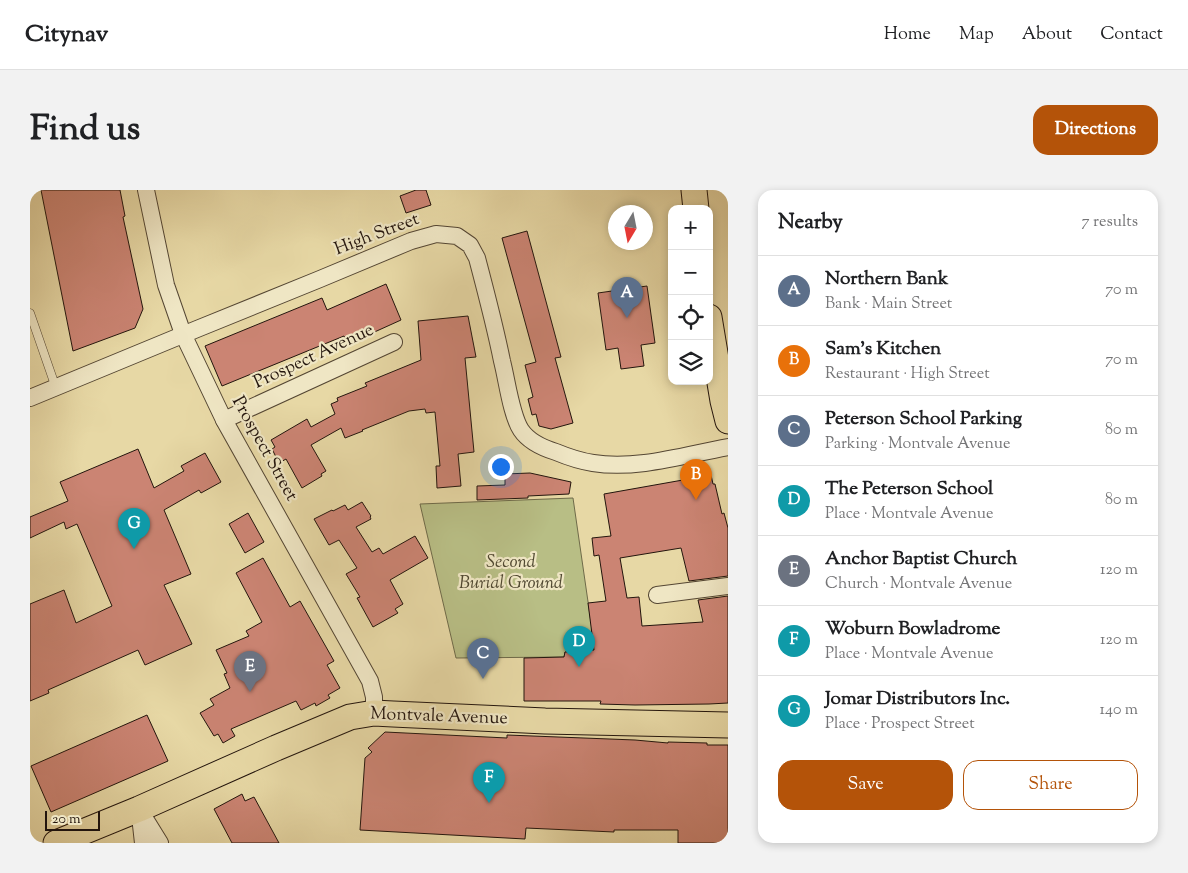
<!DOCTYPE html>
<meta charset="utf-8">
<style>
:root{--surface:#fff;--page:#f2f2f2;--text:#202124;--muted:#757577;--line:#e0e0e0;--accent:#b45309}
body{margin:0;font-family:"Sorts Mill Goudy",serif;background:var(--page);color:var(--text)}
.controls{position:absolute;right:15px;top:15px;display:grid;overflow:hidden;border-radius:10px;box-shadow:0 2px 8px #0003}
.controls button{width:45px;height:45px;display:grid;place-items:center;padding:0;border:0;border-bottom:1px solid var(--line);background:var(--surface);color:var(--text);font:25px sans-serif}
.compass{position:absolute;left:578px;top:15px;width:45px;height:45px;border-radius:50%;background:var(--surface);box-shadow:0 2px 8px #0003;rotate:190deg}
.scale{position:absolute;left:15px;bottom:12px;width:55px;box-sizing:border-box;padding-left:5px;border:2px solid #23150d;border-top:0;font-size:14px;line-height:18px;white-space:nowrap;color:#23150d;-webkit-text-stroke:4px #efe6c4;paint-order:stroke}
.you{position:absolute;left:470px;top:276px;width:18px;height:18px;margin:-12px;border:4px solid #fff;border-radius:50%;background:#1a73e8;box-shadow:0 0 0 8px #1a73e833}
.badge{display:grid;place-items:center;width:32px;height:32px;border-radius:50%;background:var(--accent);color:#fff;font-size:16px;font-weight:700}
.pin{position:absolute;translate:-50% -41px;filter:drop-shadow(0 1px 2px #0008)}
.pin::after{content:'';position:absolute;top:26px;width:18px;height:15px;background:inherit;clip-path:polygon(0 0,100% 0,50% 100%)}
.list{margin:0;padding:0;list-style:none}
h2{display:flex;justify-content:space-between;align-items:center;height:65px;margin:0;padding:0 20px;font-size:21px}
h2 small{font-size:16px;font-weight:400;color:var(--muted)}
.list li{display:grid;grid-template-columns:32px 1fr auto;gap:15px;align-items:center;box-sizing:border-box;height:70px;padding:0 20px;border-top:1px solid var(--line)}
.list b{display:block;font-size:19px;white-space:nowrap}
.list p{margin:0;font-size:16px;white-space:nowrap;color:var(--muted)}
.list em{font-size:16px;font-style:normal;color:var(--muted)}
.actions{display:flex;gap:10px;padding:15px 20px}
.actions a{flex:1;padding:11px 0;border:1px solid var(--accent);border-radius:15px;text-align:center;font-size:18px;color:var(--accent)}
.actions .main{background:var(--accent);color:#fff}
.icon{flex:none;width:28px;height:28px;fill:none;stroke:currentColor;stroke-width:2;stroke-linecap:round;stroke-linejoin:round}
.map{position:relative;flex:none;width:698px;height:653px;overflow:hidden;border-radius:15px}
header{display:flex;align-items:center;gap:30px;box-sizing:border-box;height:70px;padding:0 25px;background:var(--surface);border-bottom:1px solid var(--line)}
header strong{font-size:24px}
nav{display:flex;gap:28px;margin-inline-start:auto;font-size:18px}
.intro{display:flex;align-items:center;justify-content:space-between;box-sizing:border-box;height:120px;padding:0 30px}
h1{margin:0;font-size:35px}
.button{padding:12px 22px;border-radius:15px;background:var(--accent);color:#fff;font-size:18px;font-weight:700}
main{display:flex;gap:30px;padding:0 30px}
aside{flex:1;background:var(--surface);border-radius:15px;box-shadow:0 2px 8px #0003}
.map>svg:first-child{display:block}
</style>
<header>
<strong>Citynav</strong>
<nav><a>Home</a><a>Map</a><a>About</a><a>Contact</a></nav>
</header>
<div class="intro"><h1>Find us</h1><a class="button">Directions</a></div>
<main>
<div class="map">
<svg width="698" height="653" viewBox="0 0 698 653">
<rect width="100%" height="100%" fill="#e7d8a5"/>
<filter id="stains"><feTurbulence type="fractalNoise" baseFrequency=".004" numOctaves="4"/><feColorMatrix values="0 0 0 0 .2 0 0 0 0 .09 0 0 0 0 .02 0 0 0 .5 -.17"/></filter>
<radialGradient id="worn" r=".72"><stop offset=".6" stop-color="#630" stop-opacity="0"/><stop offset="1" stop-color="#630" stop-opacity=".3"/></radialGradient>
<polygon fill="#b8be85" stroke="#6e6a49" points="543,308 565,460 535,462 534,467 426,468 390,314"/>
<g fill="#cb8473" stroke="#23150d">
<polygon points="11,0 90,0 95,26 93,27 113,119 105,138 43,161"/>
<polygon points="386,0 396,0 401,15 376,23 370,6"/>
<polygon points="497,41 531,167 525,168 543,233 521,239 509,236 506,224 502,225 498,209 503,207 495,175 506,172 472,48"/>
<polygon points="356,94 371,130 318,154 314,146 192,196 175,156 292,108 297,120"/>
<polygon points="617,96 625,153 611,155 614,176 591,179 588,158 576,160 568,103"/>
<polygon points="438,126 446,167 435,168 444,262 428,264 431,296 407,298 406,276 410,276 405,222 396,223 395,219 379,221 332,240 333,241 315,248 311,238 281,255 296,281 291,284 292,286 272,298 256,269 249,273 242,259 245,257 241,250 277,229 281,237 305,224 301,214 308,211 307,208 337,196 335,193 391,170 388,131"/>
<polygon points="108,259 124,298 154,281 151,276 175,263 191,292 171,303 169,300 134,320 161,384 134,395 162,454 115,475 108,460 18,500 19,503 0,511 0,414 34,400 46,433 82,416 47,334 36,339 34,332 0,348 0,327 38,311 30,292"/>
<polygon points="500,283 541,292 539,304 498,306 498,308 447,310 447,296 475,295 475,284"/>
<polygon points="681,285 683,294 685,294 692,324 694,323 698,338 698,386 659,391 651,358 590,368 597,408 609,407 612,436 673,432 668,410 698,406 698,513 679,514 605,515 570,514 571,511 494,511 494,468 534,467 535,462 564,460 558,413 576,411 569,365 564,366 562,348 581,346 574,304"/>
<polygon points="332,312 341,326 340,327 341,329 326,337 342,362 349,358 353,364 385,346 398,368 360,390 373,414 365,419 368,423 343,437 327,408 330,407 316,384 327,378 309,350 299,355 284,329 302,320 303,321 315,315 318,320"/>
<polygon points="218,323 234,352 215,363 199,334"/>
<polygon points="233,368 260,417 270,411 304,471 297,475 310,498 298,505 300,508 286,516 285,513 271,520 266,511 201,539 205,546 193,553 188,544 184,546 170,523 184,515 180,509 200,498 194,484 197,483 186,460 219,446 216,441 232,432 206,383"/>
<polygon points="117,525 138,571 21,622 1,576"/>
<polygon points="355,542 477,548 477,545 605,550 638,553 638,552 677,553 677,555 698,555 698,653 648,653 648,640 584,640 584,642 496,638 495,649 330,640 335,568 342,562 338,558"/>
<polygon points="212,604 215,611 224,607 249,653 202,653 184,619"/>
</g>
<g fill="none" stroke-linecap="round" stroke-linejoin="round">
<g stroke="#544633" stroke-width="9">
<polyline id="service" points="0,123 26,198"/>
</g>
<g stroke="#544633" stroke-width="18">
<g id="minor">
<polyline points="116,0 136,95 153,144 194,230 340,491 344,507 344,523"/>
<path d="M 0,208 L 167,139 L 290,89 L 381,51 L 406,44 L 427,46 L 440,55 L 447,68 C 456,102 465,136 472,171 C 477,190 481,225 491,240 C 499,252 513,258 526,262 C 538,267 550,271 563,273 C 607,280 654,265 698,257"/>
<polyline points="194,230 364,152"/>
<polyline points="627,405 698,396"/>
<polyline points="109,619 130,653"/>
<polyline points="110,626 113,653"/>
</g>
</g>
<g stroke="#23150d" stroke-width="27">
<g id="primary">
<polyline points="664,0 666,19"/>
<polyline points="679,127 693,211 698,231"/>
<polyline points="26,653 109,619 246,558 320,527 344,523 363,524 515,531 698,535"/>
</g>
</g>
<use href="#service" stroke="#efe6c4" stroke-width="8"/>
<use href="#minor" stroke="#efe6c4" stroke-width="16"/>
<use href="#primary" stroke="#e7d8a5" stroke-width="25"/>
</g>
<g text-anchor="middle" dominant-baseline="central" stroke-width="4.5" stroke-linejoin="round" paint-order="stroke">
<g font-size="18" fill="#23150d" stroke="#efe6c4">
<text transform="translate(347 45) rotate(-21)">High Street</text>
<text transform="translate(284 167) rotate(-25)">Prospect Avenue</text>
<text transform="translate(234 259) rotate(61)">Prospect Street</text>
<text transform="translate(409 527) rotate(2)">Montvale Avenue</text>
</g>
<g font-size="18" font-style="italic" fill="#504831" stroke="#efe6c4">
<text x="481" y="373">Second<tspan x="481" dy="21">Burial Ground</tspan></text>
</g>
</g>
<rect width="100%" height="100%" filter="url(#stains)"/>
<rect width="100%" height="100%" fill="url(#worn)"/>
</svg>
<div class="controls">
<button>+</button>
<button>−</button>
<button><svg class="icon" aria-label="locate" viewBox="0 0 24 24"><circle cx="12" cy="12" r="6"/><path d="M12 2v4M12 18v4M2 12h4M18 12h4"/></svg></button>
<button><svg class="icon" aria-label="layers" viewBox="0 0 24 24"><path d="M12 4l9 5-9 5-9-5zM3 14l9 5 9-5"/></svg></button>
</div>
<svg class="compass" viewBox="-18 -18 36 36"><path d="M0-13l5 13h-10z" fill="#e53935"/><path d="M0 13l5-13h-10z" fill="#757577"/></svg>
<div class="scale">20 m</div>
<div class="you"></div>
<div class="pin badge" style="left:597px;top:128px;background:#5c6f8a">A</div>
<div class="pin badge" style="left:666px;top:310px;background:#e8710a">B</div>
<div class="pin badge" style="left:453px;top:489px;background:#5c6f8a">C</div>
<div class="pin badge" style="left:549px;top:477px;background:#0f9aa8">D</div>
<div class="pin badge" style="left:220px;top:502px;background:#6b7280">E</div>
<div class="pin badge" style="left:459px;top:613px;background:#0f9aa8">F</div>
<div class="pin badge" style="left:104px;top:359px;background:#0f9aa8">G</div>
</div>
<aside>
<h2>Nearby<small>7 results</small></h2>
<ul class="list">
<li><span class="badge" style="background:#5c6f8a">A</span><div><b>Northern Bank</b><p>Bank · Main Street</p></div><em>70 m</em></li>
<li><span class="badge" style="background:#e8710a">B</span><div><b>Sam's Kitchen</b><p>Restaurant · High Street</p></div><em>70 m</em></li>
<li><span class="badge" style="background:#5c6f8a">C</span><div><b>Peterson School Parking</b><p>Parking · Montvale Avenue</p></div><em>80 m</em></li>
<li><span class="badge" style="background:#0f9aa8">D</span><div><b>The Peterson School</b><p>Place · Montvale Avenue</p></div><em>80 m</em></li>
<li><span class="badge" style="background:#6b7280">E</span><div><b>Anchor Baptist Church</b><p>Church · Montvale Avenue</p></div><em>120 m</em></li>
<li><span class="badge" style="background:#0f9aa8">F</span><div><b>Woburn Bowladrome</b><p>Place · Montvale Avenue</p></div><em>120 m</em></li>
<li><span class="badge" style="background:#0f9aa8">G</span><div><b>Jomar Distributors Inc.</b><p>Place · Prospect Street</p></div><em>140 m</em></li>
</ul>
<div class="actions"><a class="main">Save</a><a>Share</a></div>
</aside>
</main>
